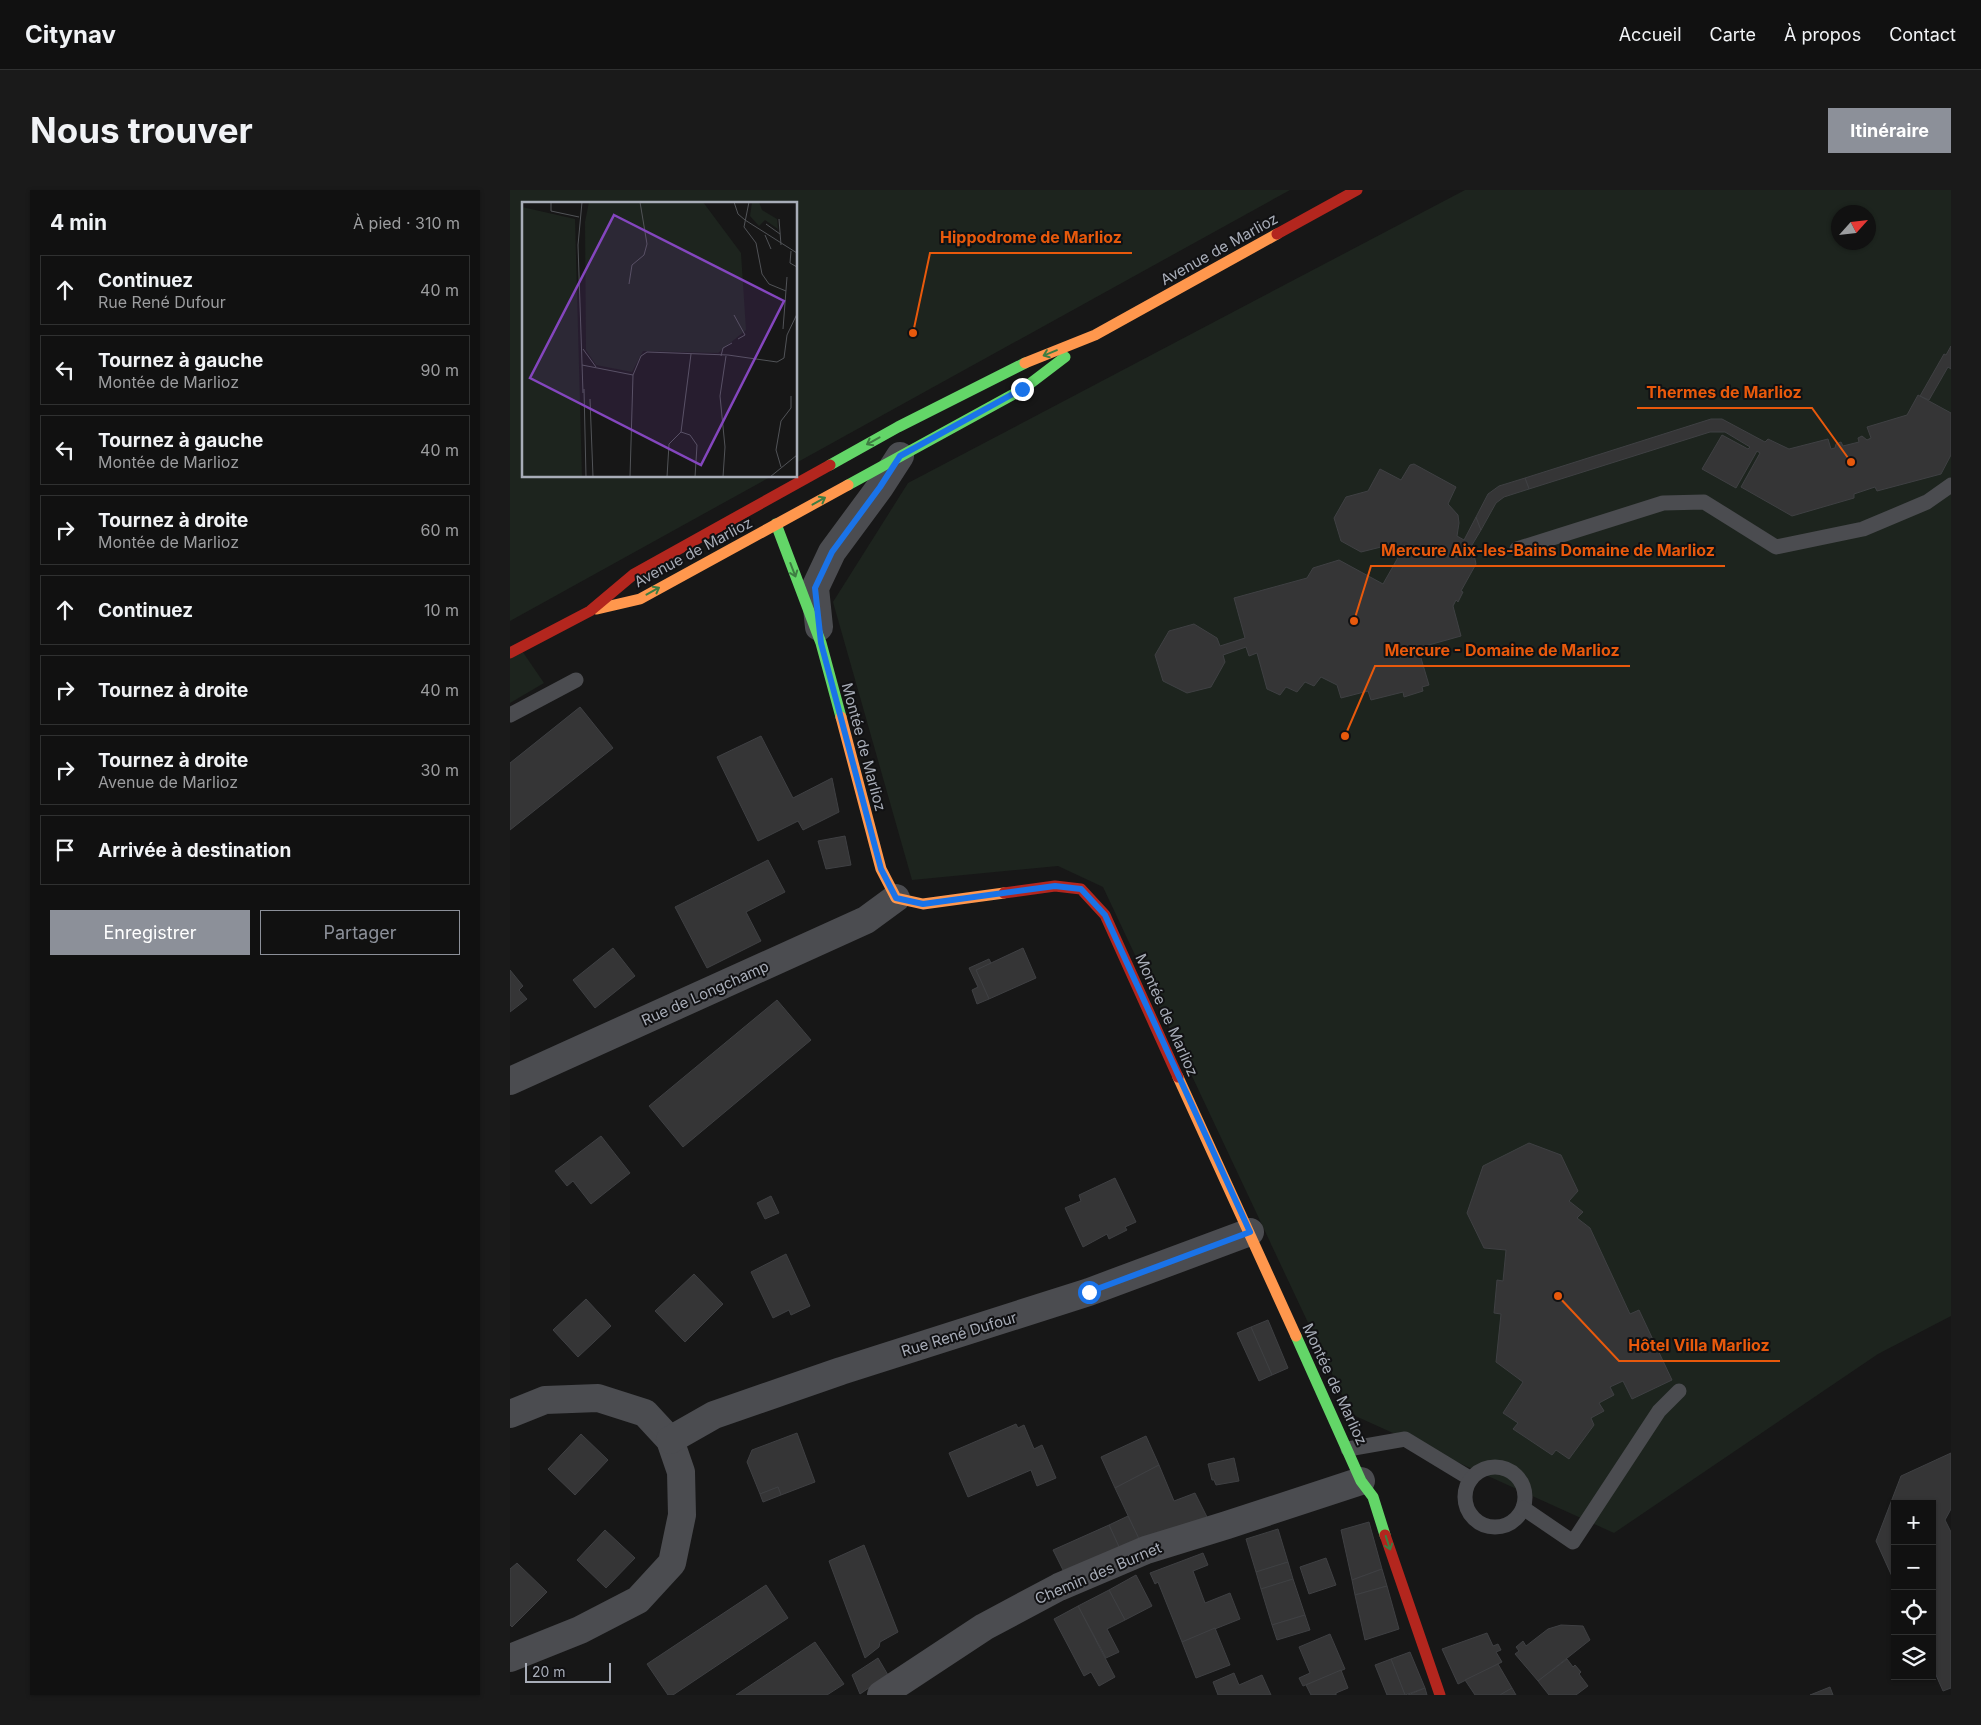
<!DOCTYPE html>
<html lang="fr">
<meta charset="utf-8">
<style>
:root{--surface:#111;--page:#1a1a1a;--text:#f1f3f6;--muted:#9c9d9f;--line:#303131;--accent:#8c9099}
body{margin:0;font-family:Inter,sans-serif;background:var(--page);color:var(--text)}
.controls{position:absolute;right:15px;bottom:15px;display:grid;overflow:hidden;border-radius:0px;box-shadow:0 1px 4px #0004}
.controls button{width:45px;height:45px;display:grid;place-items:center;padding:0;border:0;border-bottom:1px solid var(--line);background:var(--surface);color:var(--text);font:25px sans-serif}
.compass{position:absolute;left:1321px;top:15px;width:45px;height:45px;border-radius:50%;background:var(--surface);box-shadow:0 1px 4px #0004;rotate:63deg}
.scale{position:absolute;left:15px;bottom:12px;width:86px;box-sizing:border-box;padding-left:5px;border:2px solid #a8adb8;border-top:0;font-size:14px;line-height:18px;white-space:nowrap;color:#a8adb8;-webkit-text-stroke:4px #111113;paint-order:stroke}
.stop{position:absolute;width:15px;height:15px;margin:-11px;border:4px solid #1a73e8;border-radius:50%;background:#fff}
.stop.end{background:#1a73e8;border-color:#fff;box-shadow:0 1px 5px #0008}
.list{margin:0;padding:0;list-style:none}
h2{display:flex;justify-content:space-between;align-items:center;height:65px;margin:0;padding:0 20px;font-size:21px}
h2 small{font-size:16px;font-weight:400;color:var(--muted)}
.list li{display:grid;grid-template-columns:32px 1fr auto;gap:15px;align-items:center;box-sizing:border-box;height:70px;margin:0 10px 10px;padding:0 10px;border:1px solid var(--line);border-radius:0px}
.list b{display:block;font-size:19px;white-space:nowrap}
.list p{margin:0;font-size:16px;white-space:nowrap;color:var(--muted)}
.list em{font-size:16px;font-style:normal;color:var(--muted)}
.actions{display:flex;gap:10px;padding:15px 20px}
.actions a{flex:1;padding:11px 0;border:1px solid var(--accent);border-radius:0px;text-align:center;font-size:18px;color:var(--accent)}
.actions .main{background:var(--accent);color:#fff}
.icon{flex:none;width:28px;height:28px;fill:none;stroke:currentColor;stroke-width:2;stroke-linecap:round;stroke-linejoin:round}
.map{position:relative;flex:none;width:1441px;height:1505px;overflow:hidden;border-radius:0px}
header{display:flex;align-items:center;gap:30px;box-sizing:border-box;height:70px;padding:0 25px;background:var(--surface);border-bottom:1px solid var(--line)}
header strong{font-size:24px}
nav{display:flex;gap:28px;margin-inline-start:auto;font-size:18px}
.intro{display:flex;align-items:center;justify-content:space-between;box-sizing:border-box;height:120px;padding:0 30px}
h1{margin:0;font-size:35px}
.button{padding:12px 22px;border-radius:0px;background:var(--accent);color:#fff;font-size:18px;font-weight:700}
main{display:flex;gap:30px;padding:0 30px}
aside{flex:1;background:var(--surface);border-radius:0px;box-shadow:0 1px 4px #0004}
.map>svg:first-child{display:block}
</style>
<header>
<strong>Citynav</strong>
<nav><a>Accueil</a><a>Carte</a><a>À propos</a><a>Contact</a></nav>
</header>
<div class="intro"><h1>Nous trouver</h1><a class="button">Itinéraire</a></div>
<main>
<aside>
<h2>4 min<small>À pied · 310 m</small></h2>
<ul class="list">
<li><svg class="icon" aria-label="ahead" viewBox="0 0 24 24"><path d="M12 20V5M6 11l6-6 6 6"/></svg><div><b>Continuez</b><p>Rue René Dufour</p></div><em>40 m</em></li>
<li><svg class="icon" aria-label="left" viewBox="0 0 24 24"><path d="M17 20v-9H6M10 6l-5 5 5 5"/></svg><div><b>Tournez à gauche</b><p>Montée de Marlioz</p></div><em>90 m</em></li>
<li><svg class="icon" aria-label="left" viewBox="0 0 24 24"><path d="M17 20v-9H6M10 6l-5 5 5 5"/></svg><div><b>Tournez à gauche</b><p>Montée de Marlioz</p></div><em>40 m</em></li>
<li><svg class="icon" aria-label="right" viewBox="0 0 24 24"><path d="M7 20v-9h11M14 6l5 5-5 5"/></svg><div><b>Tournez à droite</b><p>Montée de Marlioz</p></div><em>60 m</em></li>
<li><svg class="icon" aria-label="ahead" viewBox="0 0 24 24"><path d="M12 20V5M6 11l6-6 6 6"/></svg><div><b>Continuez</b></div><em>10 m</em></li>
<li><svg class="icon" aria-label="right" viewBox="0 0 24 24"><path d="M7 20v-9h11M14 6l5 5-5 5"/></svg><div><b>Tournez à droite</b></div><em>40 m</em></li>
<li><svg class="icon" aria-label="right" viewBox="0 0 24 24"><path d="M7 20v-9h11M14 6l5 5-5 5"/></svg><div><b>Tournez à droite</b><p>Avenue de Marlioz</p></div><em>30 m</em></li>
<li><svg class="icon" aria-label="arrive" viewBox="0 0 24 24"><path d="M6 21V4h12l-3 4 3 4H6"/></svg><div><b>Arrivée à destination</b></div></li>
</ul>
<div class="actions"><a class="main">Enregistrer</a><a>Partager</a></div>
</aside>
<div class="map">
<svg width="1441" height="1505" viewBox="0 0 1441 1505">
<rect width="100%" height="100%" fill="#171717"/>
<g fill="#1d241e" fill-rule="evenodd">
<polygon points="0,0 780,0 286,273 286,14 14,14 14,286 262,286 0,431"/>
<path d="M 955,0 L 1441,0 L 1441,1126 L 1368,1164 L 1104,1343 L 841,1224 L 593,697 L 548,676 L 402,690 L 323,412 L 398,293 ZM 1328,22 L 1358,22 L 1358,52 L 1328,52 Z"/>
<polygon points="10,458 34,493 0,513 0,464"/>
</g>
<g fill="#353536" stroke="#3f4043">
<polygon points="1441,156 1441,179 1438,177 1419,210 1410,206 1434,164 1436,165"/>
<polygon points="1408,205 1441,223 1441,265 1431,284 1367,301 1365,297 1344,304 1344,308 1282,326 1231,297 1250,263 1247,261 1226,298 1192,279 1212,245 1238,259 1240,257 1215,242 1200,242 1019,299 1015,288 1201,229 1212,229 1255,252 1258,249 1279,259 1318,249 1321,259 1325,258 1326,254 1331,252 1333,256 1349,252 1348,248 1352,246 1357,250 1361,248 1357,237 1397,225"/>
<polygon points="904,274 946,297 938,314 948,325 949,333 947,346 954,350 966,327 971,340 962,355 966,374 951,401 953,402 948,412 946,410 943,416 951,446 908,458 919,495 912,497 913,501 894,507 893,502 861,510 858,501 831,508 827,495 811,487 804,496 795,492 787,502 776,497 770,505 757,499 747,463 739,466 736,457 713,465 715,472 701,497 677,503 653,491 645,465 659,441 684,434 707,448 710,456 735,448 724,408 797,388 803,378 829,370 873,394 890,364 875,356 851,362 831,351 824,328 836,307 858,301 870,279 891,290 900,275"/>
<polygon points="1015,288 1019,299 994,307 986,313 971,340 966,327 978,304 989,296"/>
<polygon points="70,517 103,558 0,640 0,573"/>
<polygon points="251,546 283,608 322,588 329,622 293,640 288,631 248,651 207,567"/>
<polygon points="335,646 341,675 316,679 308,651"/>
<polygon points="258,670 275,702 236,722 251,751 197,778 165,717"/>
<polygon points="103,758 125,786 85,818 63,790"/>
<polygon points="513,758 526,788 479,809 466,780"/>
<polygon points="479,769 481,773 466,780 479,809 467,814 462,800 468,797 459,778"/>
<polygon points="0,780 13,796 9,800 17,809 0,822"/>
<polygon points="267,810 301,850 173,957 139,916"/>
<polygon points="91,946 120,983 81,1014 63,991 57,996 45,981"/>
<polygon points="1019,953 1051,965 1068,1001 1059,1011 1073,1022 1067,1028 1080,1038 1120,1124 1129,1120 1162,1190 1122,1209 1113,1191 1100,1197 1104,1205 1089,1213 1094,1221 1081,1228 1084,1235 1059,1269 1046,1260 1042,1265 1003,1239 1008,1233 993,1223 1013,1192 986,1172 991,1124 984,1123 987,1090 993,1091 996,1060 974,1058 957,1023 973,976"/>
<polygon points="605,988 626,1032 615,1037 617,1040 599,1049 597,1044 573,1057 555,1018 571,1011 569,1005"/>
<polygon points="261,1006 269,1023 255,1029 247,1013"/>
<polygon points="276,1064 300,1116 281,1125 279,1120 263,1128 241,1082"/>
<polygon points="184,1084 213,1114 175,1152 145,1121"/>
<polygon points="76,1109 101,1136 68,1167 43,1140"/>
<polygon points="758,1130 778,1178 762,1185 741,1137"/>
<polygon points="741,1137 762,1185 749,1191 727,1143"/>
<polygon points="506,1234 508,1238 514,1235 524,1259 532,1255 546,1288 527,1296 521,1280 458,1307 439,1263"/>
<polygon points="287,1243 305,1292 271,1305 268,1297 250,1304 237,1272 242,1260"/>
<polygon points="71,1244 98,1270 65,1305 38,1279"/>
<polygon points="636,1246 649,1275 605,1298 591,1267"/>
<polygon points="1441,1263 1441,1319 1435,1330 1441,1342 1441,1498 1433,1501 1422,1476 1422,1314 1385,1314 1385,1393 1366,1351 1391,1286"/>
<polygon points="724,1268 729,1291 706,1295 704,1290 702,1290 698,1274"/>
<polygon points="649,1275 664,1311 685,1303 698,1329 630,1351 605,1298"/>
<polygon points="268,1297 271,1305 253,1312 250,1304"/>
<polygon points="618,1326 630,1351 610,1359 599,1335"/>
<polygon points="859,1332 872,1379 842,1390 831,1340"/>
<polygon points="599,1335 610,1359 555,1384 543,1360"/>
<polygon points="768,1339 778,1372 746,1382 736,1349"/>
<polygon points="95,1340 125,1368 96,1398 67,1370"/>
<polygon points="354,1355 388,1442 370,1452 369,1457 355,1468 319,1371"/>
<polygon points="693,1363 698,1375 683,1381 695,1413 720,1403 730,1429 672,1452 648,1392 645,1394 640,1383"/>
<polygon points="816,1368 826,1395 799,1404 790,1377"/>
<polygon points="778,1372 783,1389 751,1399 746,1382"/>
<polygon points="7,1373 37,1402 2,1437 0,1435 0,1379"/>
<polygon points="872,1379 877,1396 845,1405 842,1390"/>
<polygon points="626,1385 642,1416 615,1430 599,1400"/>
<polygon points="783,1389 795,1425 762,1435 751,1399"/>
<polygon points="256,1395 278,1428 163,1505 158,1505 137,1474"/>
<polygon points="877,1396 889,1439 855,1450 845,1405"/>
<polygon points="599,1400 615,1430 597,1439 609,1462 596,1468 568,1416"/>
<polygon points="568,1416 605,1487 589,1496 581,1482 574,1486 544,1429"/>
<polygon points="795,1425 800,1440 767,1450 762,1435"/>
<polygon points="1051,1435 1073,1436 1080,1450 1028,1491 1005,1464 1009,1461 1006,1457 1013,1451 1016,1456 1038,1439"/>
<polygon points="705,1438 720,1475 686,1488 672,1452"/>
<polygon points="977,1443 983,1456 988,1454 991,1460 986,1462 992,1472 948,1494 932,1459"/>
<polygon points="820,1444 835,1479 793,1496 789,1488 800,1483 789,1457"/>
<polygon points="305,1452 334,1494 317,1505 226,1505"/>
<polygon points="900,1462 915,1498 895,1505 881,1469"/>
<polygon points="368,1468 378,1485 350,1504 342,1485"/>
<polygon points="881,1469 895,1505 877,1505 865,1475"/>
<polygon points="1057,1469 1063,1477 1065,1475 1071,1482 1069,1484 1078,1496 1066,1505 1039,1505 1028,1491"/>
<polygon points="988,1474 1002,1498 990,1505 965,1505 955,1490"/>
<polygon points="831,1480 838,1498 826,1503 826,1505 801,1505 796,1495"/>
<polygon points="724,1483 729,1495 752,1485 761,1505 708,1505 703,1492"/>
<polygon points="1320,1497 1323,1505 1300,1505"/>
<polygon points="915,1498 917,1505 898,1505"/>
<polygon points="1002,1498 1006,1505 990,1505"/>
</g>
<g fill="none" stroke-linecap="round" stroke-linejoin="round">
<g stroke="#4b4c50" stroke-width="15">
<polyline points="1007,359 1153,313 1194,312 1266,357 1353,339 1417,312 1441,295"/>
<polyline points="0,525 66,490"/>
<polyline points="838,1259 895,1249 961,1289"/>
<circle cx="985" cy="1307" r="30"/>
<polyline points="1013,1318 1063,1352 1149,1221 1169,1201"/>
</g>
<g stroke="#4b4c50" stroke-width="28">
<polyline points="309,437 305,398 322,362 370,297 390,266"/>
<polyline points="0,891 356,730 386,708"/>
<polyline points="0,1224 35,1210 88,1208 135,1223 160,1250 171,1282 172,1325 162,1373 128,1410 70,1440 0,1468"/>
<polyline points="160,1250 204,1225 331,1181 579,1102 740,1042"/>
<polyline points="371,1505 474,1437 549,1397 636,1360 717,1335 851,1291"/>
</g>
<g stroke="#63d668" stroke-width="11">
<polyline points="320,275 388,237 515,173"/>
<polyline points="338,295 513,199 555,167"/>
<polyline points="266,334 311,453 331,527"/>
<polyline points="786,1146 851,1291 863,1307 875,1345"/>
</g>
<g stroke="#ff974d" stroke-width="11">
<polyline points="515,173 585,145 767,44"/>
<polyline points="87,419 130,409 338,295"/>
<polyline points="331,527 371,679 386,708 413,714 494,703"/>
<polyline points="668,887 786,1146"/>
</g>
<g stroke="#b3261e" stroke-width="11">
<polyline points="767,44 847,0"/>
<polyline points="0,463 80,421 124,384 320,275"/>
<polyline points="494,703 545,696 571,699 595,725 668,887"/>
<polyline points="875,1345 930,1505"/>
</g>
</g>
<defs><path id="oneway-shaft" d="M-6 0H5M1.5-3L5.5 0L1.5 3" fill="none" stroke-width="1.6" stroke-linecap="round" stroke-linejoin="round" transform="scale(1.25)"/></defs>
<g stroke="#3e7d42">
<use href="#oneway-shaft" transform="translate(540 163) rotate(158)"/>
<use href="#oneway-shaft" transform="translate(363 251) rotate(151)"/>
<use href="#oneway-shaft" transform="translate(309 311) rotate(-29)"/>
<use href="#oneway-shaft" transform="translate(283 380) rotate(69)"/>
<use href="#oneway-shaft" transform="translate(143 401) rotate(-29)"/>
<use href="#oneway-shaft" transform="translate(878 1353) rotate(72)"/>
</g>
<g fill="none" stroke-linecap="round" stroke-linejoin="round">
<polyline stroke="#1a73e8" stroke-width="6" points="512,199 390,266 370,297 322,362 305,398 311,453 371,679 386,708 413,714 545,696 571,699 595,725 740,1042 579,1102"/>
</g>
<g text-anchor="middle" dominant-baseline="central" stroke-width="4" stroke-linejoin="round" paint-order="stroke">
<g font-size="15" fill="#a8adb8" stroke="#111113">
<text transform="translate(709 59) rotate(-29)">Avenue de Marlioz</text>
<text transform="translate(183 362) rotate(-28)">Avenue de Marlioz</text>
<text transform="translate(354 557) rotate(75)">Montée de Marlioz</text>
<text transform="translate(195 803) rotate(-24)">Rue de Longchamp</text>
<text transform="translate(657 825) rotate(66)">Montée de Marlioz</text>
<text transform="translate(449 1144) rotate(-17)">Rue René Dufour</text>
<text transform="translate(825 1194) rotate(65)">Montée de Marlioz</text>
<text transform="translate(588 1383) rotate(-23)">Chemin des Burnet</text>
</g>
</g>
<g transform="translate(12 12)">
<rect width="275" height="275" fill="#171717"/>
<path d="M 67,0 L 181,0 L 219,51 L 224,128 L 196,151 L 121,149 L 110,170 L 74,163 L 64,148 L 63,20 ZM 230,0 L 237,0 L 240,8 L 255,17 L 256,27 L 243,18 L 237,24 L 228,14 ZM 0,5 L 53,17 L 60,275 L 0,275 Z" fill="#1d241e"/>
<path fill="none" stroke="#515357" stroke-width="1" d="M 29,0 L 29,9 L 57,15M 60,0 L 56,43 L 61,191M 212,0 L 216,12 L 223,18 L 275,51M 227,0 L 222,25 L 234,41 L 240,72 L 247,82 L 264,89M 257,17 L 259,43M 244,22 L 258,32M 243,33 L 249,47M 269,49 L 268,61 L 275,65M 107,82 L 110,63 L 122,53 L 125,42 L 118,0M 212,113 L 223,133 L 216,137M 261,127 L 265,75M 61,147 L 74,165M 199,154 L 201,146 L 210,141M 60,163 L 111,173 L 119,154 L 125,150 L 206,153 L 255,160 L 262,156 L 265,133 L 275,112M 62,187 L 64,275M 68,197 L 71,275M 159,230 L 169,152M 259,265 L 254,248 L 259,219 L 269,206 L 269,194M 108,275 L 111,173M 145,275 L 147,242 L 159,230 L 168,233 L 175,243 L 173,275M 201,275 L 203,245 L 198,194 L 204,154M 248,275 L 275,253"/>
<path fill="#8446be" fill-opacity="0.15" stroke="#8446be" stroke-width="2.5" d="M 92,13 L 262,99 L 179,263 L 8,176 Z"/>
<rect width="275" height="275" fill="none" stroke="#a8adb8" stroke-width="2.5"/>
</g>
<path fill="none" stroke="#e8590c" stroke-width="2" d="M403 143L420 63H622M1341 272L1302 218H1127M844 431L861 376H1215M835 546L865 476H1120M1048 1106L1109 1171H1270"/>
<g fill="#e8590c" stroke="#111113" stroke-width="2">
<circle cx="403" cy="143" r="5"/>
<circle cx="1341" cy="272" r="5"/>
<circle cx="844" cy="431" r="5"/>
<circle cx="835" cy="546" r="5"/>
<circle cx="1048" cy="1106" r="5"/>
</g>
<g font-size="16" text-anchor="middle" font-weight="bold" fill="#e8590c" stroke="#111113" stroke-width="4" stroke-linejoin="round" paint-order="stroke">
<text x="521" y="53">Hippodrome de Marlioz</text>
<text x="1214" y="208">Thermes de Marlioz</text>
<text x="1038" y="366">Mercure Aix-les-Bains Domaine de Marlioz</text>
<text x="992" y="466">Mercure - Domaine de Marlioz</text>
<text x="1189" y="1161">Hôtel Villa Marlioz</text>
</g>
</svg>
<div class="controls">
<button>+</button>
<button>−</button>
<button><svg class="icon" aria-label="locate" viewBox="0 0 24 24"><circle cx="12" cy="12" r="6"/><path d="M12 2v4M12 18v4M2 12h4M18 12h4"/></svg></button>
<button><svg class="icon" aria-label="layers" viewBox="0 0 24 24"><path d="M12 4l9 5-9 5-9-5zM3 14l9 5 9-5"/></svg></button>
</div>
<svg class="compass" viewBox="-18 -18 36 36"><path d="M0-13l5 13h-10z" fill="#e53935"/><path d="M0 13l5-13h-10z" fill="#9c9d9f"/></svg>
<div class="scale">20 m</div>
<div class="stop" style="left:579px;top:1102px"></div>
<div class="stop end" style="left:512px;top:199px"></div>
</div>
</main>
